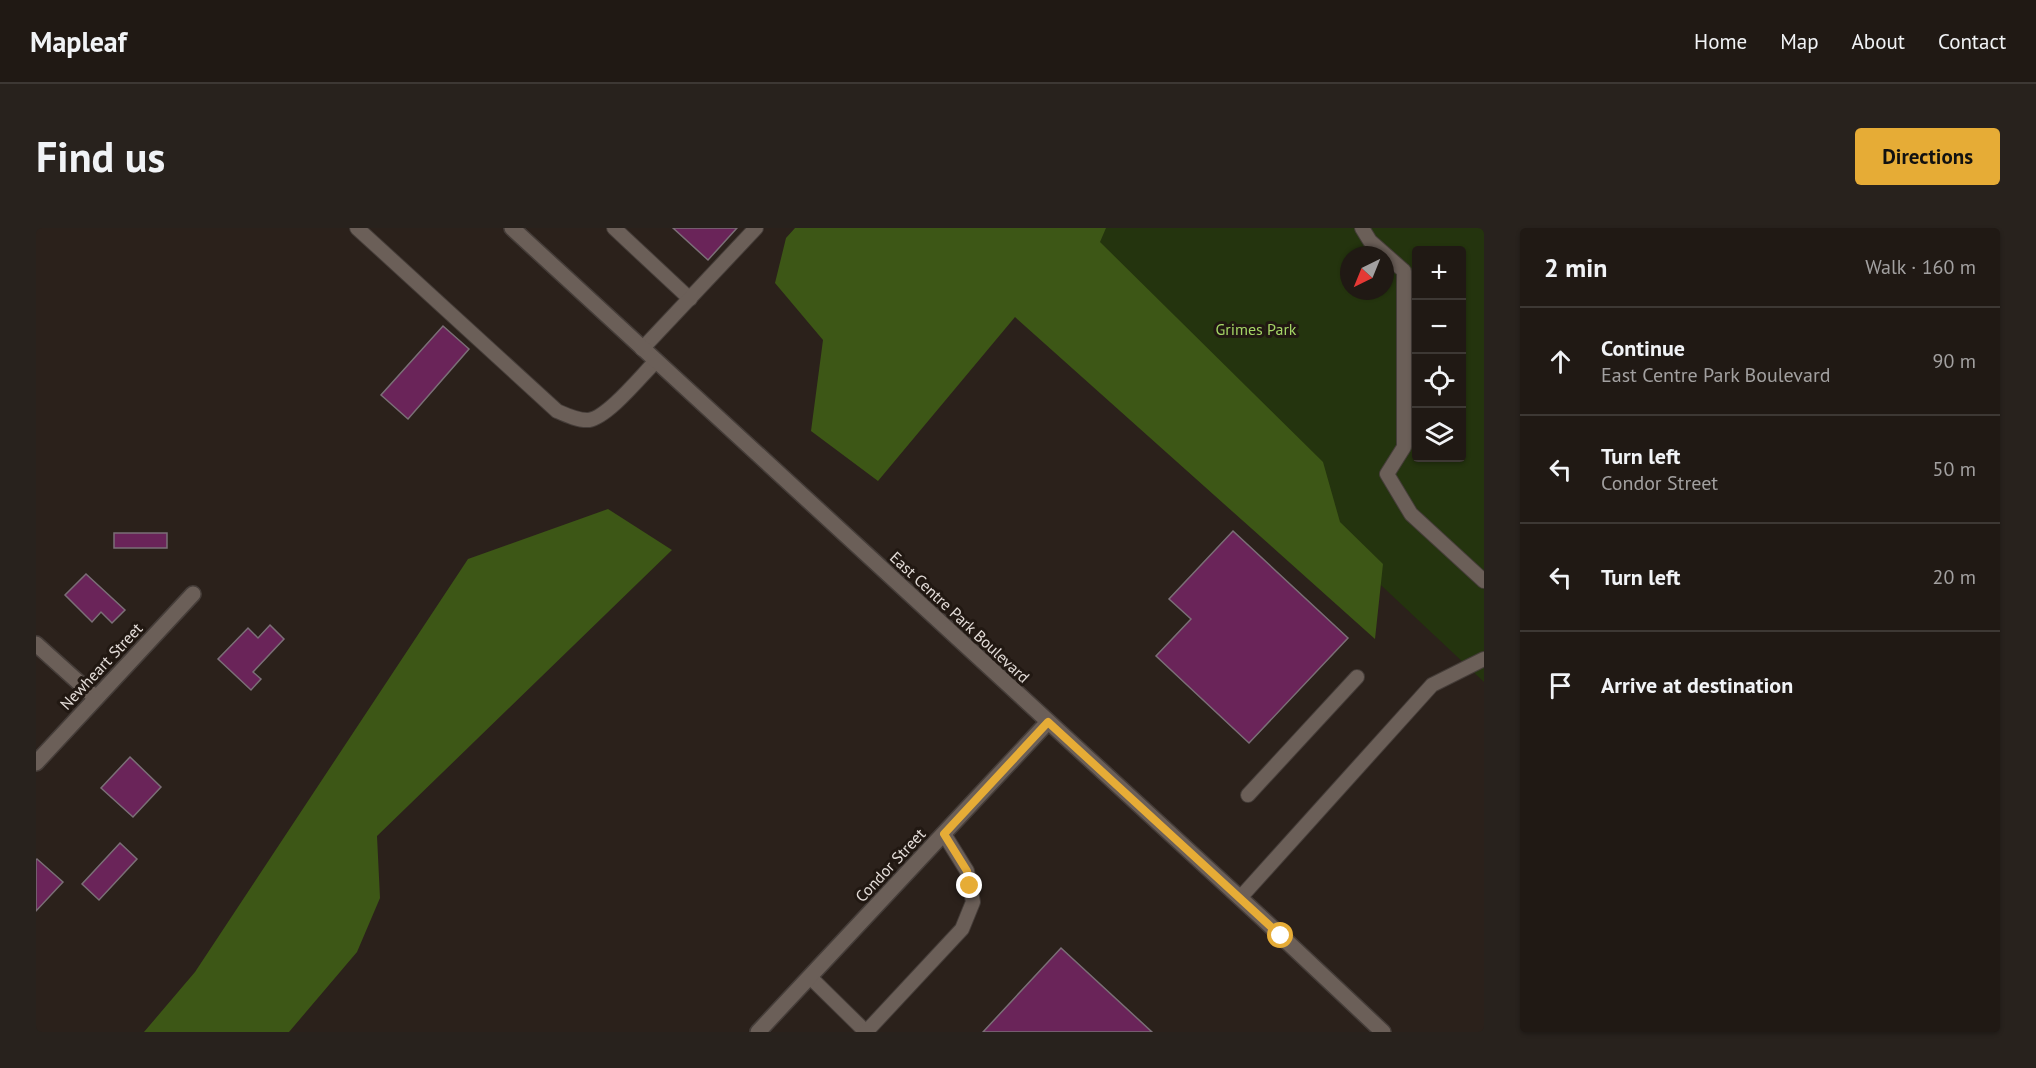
<!DOCTYPE html>
<meta charset="utf-8">
<style>
:root{--surface:#201914;--page:#28221d;--text:#f1f3f6;--muted:#a2a0a0;--line:#3d3834;--accent:#e6ac36}
body{margin:0;font-family:"PT Sans",sans-serif;background:var(--page);color:var(--text)}
.controls{position:absolute;right:18px;top:18px;display:grid;overflow:hidden;border-radius:6px;box-shadow:0 2px 4px #0004}
.controls button{width:54px;height:54px;display:grid;place-items:center;padding:0;border:0;border-bottom:2px solid var(--line);background:var(--surface);color:var(--text);font:30px sans-serif}
.compass{position:absolute;left:1304px;top:18px;width:54px;height:54px;border-radius:50%;background:var(--surface);box-shadow:0 2px 4px #0004;rotate:223deg}
.stop{position:absolute;width:18px;height:18px;margin:-14px;border:4px solid #e6ac36;border-radius:50%;background:#fff}
.stop.end{background:#e6ac36;border-color:#fff;box-shadow:0 2px 6px #0008}
.list{margin:0;padding:0;list-style:none}
h2{display:flex;justify-content:space-between;align-items:center;height:78px;margin:0;padding:0 24px;font-size:26px}
h2 small{font-size:20px;font-weight:400;color:var(--muted)}
.list li{display:grid;grid-template-columns:39px 1fr auto;gap:18px;align-items:center;box-sizing:border-box;height:108px;padding:0 24px;border-top:2px solid var(--line)}
.list b{display:block;font-size:22px;white-space:nowrap}
.list p{margin:0;font-size:20px;white-space:nowrap;color:var(--muted)}
.list em{font-size:20px;font-style:normal;color:var(--muted)}
.icon{flex:none;width:33px;height:33px;fill:none;stroke:currentColor;stroke-width:2;stroke-linecap:round;stroke-linejoin:round}
.map{position:relative;flex:none;width:1448px;height:804px;overflow:hidden;border-radius:6px}
header{display:flex;align-items:center;gap:36px;box-sizing:border-box;height:84px;padding:0 30px;background:var(--surface);border-bottom:2px solid var(--line)}
header strong{font-size:28px}
nav{display:flex;gap:33px;margin-inline-start:auto;font-size:21px}
.intro{display:flex;align-items:center;justify-content:space-between;box-sizing:border-box;height:144px;padding:0 36px}
h1{margin:0;font-size:42px}
.button{padding:15px 27px;border-radius:6px;background:var(--accent);color:#111;font-size:21px;font-weight:700}
main{display:flex;gap:36px;padding:0 36px}
aside{flex:1;background:var(--surface);border-radius:6px;box-shadow:0 2px 4px #0004}
.map>svg:first-child{display:block}
</style>
<header>
<strong>Mapleaf</strong>
<nav><a>Home</a><a>Map</a><a>About</a><a>Contact</a></nav>
</header>
<div class="intro"><h1>Find us</h1><a class="button">Directions</a></div>
<main>
<div class="map">
<svg width="1448" height="804" viewBox="0 0 1448 804">
<rect width="100%" height="100%" fill="#2b211b"/>
<path fill="#24340e" fill-rule="evenodd" d="M 965,0 L 1448,0 L 1448,454 ZM 1380,22 L 1426,22 L 1426,230 L 1380,230 ZM 1313,27 L 1349,27 L 1349,63 L 1313,63 Z"/>
<g fill="#3d5716">
<polygon points="759,0 1070,0 1064,14 1287,234 1304,294 1347,336 1339,411 979,89 842,253 775,203 787,112 739,55 750,10"/>
<polygon points="572,281 636,322 341,608 344,670 321,724 253,804 108,804 159,744 432,331"/>
</g>
<g fill="#6a2459" stroke="#7b6f77" stroke-width="1.5">
<polygon points="637,0 701,0 672,32"/>
<polygon points="407,98 433,121 372,191 345,167"/>
<polygon points="1197,303 1312,410 1213,515 1120,428 1155,391 1133,371"/>
<rect x="78" y="305" width="53" height="15"/>
<polygon points="50,346 89,382 76,395 65,384 56,394 29,367"/>
<polygon points="234,397 248,411 217,444 225,451 215,462 182,431 212,400 222,410"/>
<polygon points="94,529 125,559 97,589 65,560"/>
<polygon points="84,615 101,631 63,672 46,656"/>
<polygon points="1,631 27,654 0,683 0,632"/>
<polygon points="1025,720 1116,804 947,804"/>
</g>
<g fill="none" stroke-linecap="round" stroke-linejoin="round">
<g stroke="#453d39" stroke-width="16">
<g id="lane">
<path d="M 321,0 L 521,183 C 530,187 543,193 553,192 C 572,189 605,148 620,133"/>
<polyline points="578,0 654,71"/>
<polyline points="1326,0 1334,13 1368,43 1368,219 1351,246 1375,286 1448,353"/>
<polyline points="606,121 720,0"/>
<polyline points="1212,567 1321,449"/>
<polyline points="1204,670 1396,457 1448,431"/>
<polyline points="774,749 830,804"/>
<polyline points="830,804 926,701 937,674 931,643 908,606"/>
</g>
</g>
<g stroke="#453d39" stroke-width="18">
<g id="street">
<polyline points="0,416 60,470"/>
<polyline points="0,535 157,366"/>
<polyline points="722,804 1012,494"/>
</g>
</g>
<g stroke="#453d39" stroke-width="18">
<polyline id="secondary" points="476,0 1227,691 1347,804"/>
</g>
<use href="#lane" stroke="#6b5f58" stroke-width="14"/>
<use href="#street" stroke="#6b5f58" stroke-width="15"/>
<use href="#secondary" stroke="#6b5f58" stroke-width="15"/>
</g>
<g fill="none" stroke-linecap="round" stroke-linejoin="round">
<polyline stroke="#e6ac36" stroke-width="8" points="934,658 931,643 908,606 1012,494 1245,708"/>
</g>
<g text-anchor="middle" dominant-baseline="central" stroke-width="6" stroke-linejoin="round" paint-order="stroke">
<g font-size="16" fill="#a5d566" stroke="#211812">
<text x="1220" y="101">Grimes Park</text>
</g>
<g font-size="16" fill="#e4ddd9" stroke="#211812">
<text transform="translate(924 389) rotate(43)">East Centre Park Boulevard</text>
<text transform="translate(65 438) rotate(-47)">Newheart Street</text>
<text transform="translate(854 637) rotate(-47)">Condor Street</text>
</g>
</g>
</svg>
<div class="controls">
<button>+</button>
<button>−</button>
<button><svg class="icon" aria-label="locate" viewBox="0 0 24 24"><circle cx="12" cy="12" r="6"/><path d="M12 2v4M12 18v4M2 12h4M18 12h4"/></svg></button>
<button><svg class="icon" aria-label="layers" viewBox="0 0 24 24"><path d="M12 4l9 5-9 5-9-5zM3 14l9 5 9-5"/></svg></button>
</div>
<svg class="compass" viewBox="-18 -18 36 36"><path d="M0-13l5 13h-10z" fill="#e53935"/><path d="M0 13l5-13h-10z" fill="#a2a0a0"/></svg>
<div class="stop" style="left:1245px;top:708px"></div>
<div class="stop end" style="left:934px;top:658px"></div>
</div>
<aside>
<h2>2 min<small>Walk · 160 m</small></h2>
<ul class="list">
<li><svg class="icon" aria-label="ahead" viewBox="0 0 24 24"><path d="M12 20V5M6 11l6-6 6 6"/></svg><div><b>Continue</b><p>East Centre Park Boulevard</p></div><em>90 m</em></li>
<li><svg class="icon" aria-label="left" viewBox="0 0 24 24"><path d="M17 20v-9H6M10 6l-5 5 5 5"/></svg><div><b>Turn left</b><p>Condor Street</p></div><em>50 m</em></li>
<li><svg class="icon" aria-label="left" viewBox="0 0 24 24"><path d="M17 20v-9H6M10 6l-5 5 5 5"/></svg><div><b>Turn left</b></div><em>20 m</em></li>
<li><svg class="icon" aria-label="arrive" viewBox="0 0 24 24"><path d="M6 21V4h12l-3 4 3 4H6"/></svg><div><b>Arrive at destination</b></div></li>
</ul>
</aside>
</main>
